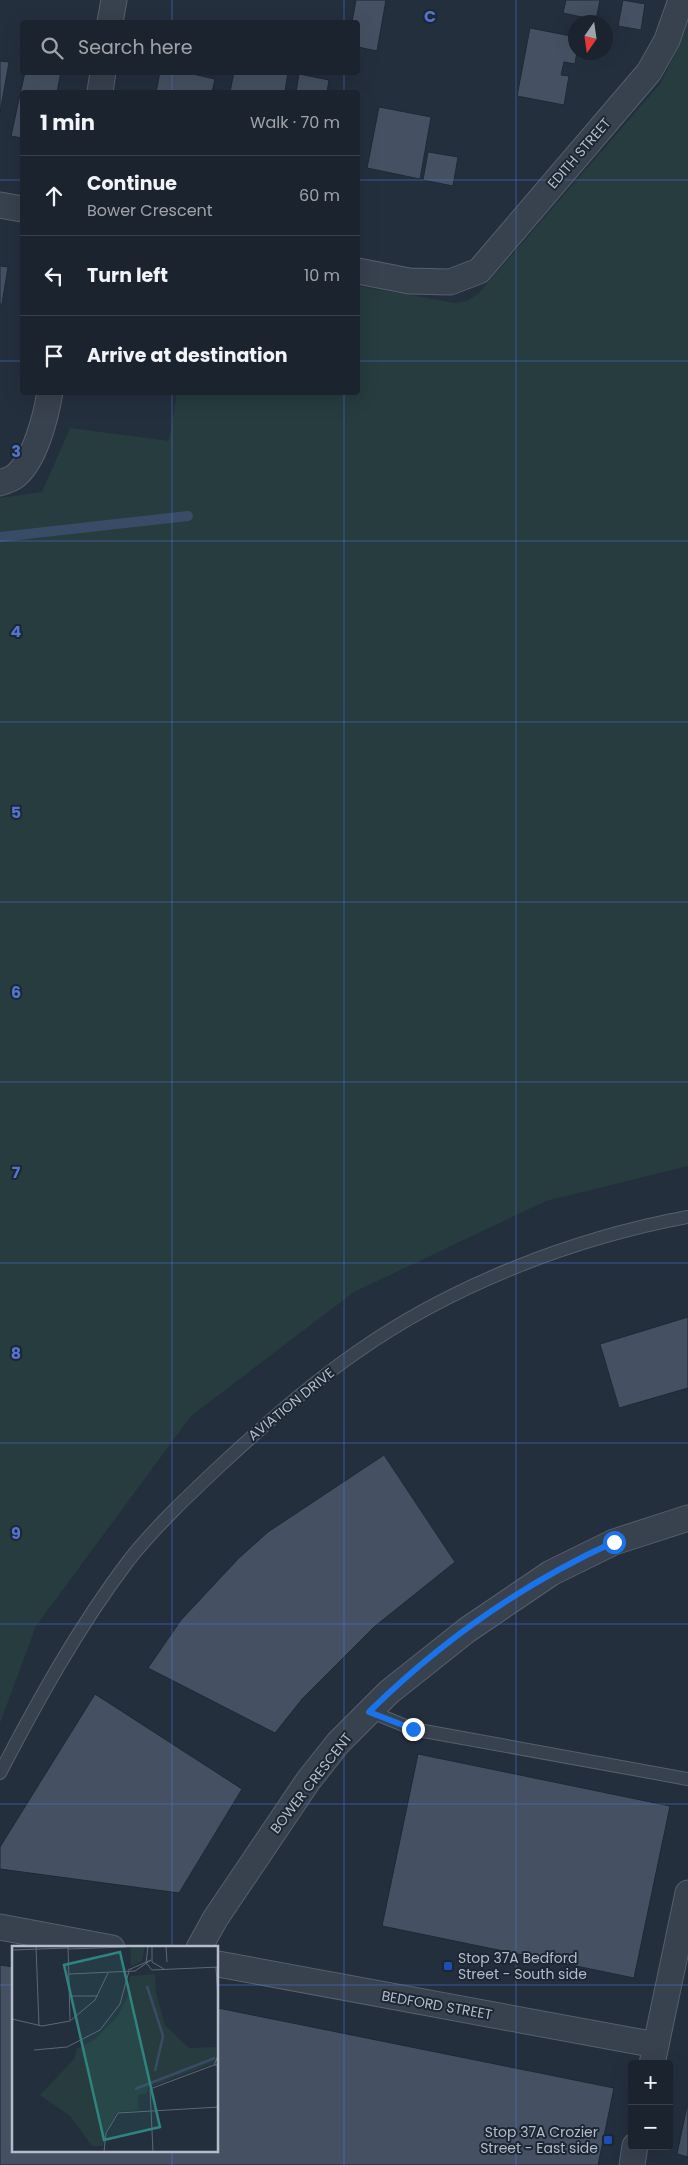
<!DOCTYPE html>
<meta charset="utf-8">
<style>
:root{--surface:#1b232e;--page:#282f3a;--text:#f1f3f6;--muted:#a0a4aa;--line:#39404a}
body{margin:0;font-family:Poppins,sans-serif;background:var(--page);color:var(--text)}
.controls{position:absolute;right:15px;bottom:15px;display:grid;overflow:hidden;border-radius:5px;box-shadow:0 5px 20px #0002}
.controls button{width:45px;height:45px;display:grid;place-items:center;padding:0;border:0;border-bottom:1px solid var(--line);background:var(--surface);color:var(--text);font:25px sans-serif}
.compass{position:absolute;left:568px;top:15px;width:45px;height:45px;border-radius:50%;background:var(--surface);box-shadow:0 5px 20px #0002;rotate:193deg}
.stop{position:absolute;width:15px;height:15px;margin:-11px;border:4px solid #1a73e8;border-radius:50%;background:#fff}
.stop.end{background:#1a73e8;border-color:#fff;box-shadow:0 1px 5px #0008}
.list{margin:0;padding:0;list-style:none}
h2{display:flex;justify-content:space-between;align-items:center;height:65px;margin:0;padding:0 20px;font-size:21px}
h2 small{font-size:16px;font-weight:400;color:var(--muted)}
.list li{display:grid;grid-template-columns:32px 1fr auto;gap:15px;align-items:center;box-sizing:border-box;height:80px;padding:0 20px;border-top:1px solid var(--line)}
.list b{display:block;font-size:19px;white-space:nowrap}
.list p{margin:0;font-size:16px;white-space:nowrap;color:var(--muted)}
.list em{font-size:16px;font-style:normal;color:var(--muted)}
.icon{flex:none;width:28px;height:28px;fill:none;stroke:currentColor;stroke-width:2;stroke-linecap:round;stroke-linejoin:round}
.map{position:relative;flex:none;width:688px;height:2165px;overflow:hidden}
.search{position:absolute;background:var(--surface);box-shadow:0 5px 20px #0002;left:20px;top:20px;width:340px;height:55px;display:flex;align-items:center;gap:12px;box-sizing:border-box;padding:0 18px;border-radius:5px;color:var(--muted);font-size:19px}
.panel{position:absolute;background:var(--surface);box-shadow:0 5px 20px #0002;left:20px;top:90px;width:340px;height:305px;border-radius:5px}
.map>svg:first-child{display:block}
</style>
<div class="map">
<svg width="688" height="2165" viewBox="0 0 688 2165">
<rect width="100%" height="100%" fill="#242f3e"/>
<polygon fill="#263c3f" points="688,18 688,1166 546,1201 354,1292 191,1416 36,1626 0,1723 0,498 42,492 70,428 169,441 177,393 358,392 358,286 455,303 467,301 479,293 660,84 678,48"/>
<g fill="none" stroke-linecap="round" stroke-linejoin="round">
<polyline stroke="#394c67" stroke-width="10" points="0,537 188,516"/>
</g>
<g fill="#455162" stroke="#1f2835">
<polygon points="356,0 386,0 377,51 358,47 358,22 352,22"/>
<polygon points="566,0 600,0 596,20 563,13"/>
<polygon points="623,0 645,4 641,30 618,26"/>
<polygon points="530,28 576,37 577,52 575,64 564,62 561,75 569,76 564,105 517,96"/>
<polygon points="0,61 9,62 0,113"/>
<polygon points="25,72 61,72 57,92 22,92 22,138 11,136"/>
<polygon points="160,72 184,72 215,79 212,92 156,92"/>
<polygon points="234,72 288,72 285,92 230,92"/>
<polygon points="299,74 329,80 327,92 296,92"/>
<polygon points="379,107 431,117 420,179 367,168"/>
<polygon points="428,152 458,157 453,186 423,180"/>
<polygon points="0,266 8,267 2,304 0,304"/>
<polygon points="688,1317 688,1388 619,1408 600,1344"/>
<polygon points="384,1455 455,1562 374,1627 303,1698 275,1733 148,1668 181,1620 239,1558 268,1532"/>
<polygon points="95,1694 242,1789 179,1893 0,1869 0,1847"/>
<polygon points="418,1754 670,1806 634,1978 382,1926"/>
<polygon points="0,1965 14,1967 14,2151 218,2151 218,2008 614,2088 598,2165 0,2165"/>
<polygon points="687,2106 688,2106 688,2157 677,2154"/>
</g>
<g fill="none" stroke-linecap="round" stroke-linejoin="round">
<g stroke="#565f6c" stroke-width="14">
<g id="lane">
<polyline points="369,1711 413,1729 688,1779"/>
<path d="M 0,1773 C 38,1700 79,1626 129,1560 C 156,1526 190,1494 222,1464 C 265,1424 309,1385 357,1352 C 452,1285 574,1238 688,1217"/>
</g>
</g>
<g stroke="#565f6c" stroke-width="27">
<g id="street">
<polyline points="110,22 114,0"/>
<polyline points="100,92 103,72"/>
<polyline points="0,205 22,209"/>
<polyline points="358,271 409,281 450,282 479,271 649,72 667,40 681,0"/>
<path d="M 0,483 C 4,481 10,480 14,477 C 35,462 46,416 50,392"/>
<polyline points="0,1927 112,1948"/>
<polyline points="199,1948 215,1919 308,1781 338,1743 389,1692 467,1630 551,1573 614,1542 688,1518"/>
<polyline points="218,1964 656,2045"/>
<polyline points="652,2064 688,1893"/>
<polyline points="632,2165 635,2146"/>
</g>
</g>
<use href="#lane" stroke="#38414e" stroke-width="12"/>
<use href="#street" stroke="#38414e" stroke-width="25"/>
</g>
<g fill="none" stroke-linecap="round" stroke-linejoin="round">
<path stroke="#1a73e8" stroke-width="6" d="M 413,1729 L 369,1712 C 440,1642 524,1583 614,1542"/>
</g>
<path fill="none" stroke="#5274d3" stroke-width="1" stroke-opacity="0.55" d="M 172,0 L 172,22M 344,0 L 344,22M 516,0 L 516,2165M 172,72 L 172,92M 344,72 L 344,92M 0,180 L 22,180M 358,180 L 688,180M 0,361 L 22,361M 358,361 L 688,361M 172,392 L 172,1948M 344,392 L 344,2165M 0,541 L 688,541M 0,722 L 688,722M 0,902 L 688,902M 0,1082 L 688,1082M 0,1263 L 688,1263M 0,1443 L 688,1443M 0,1624 L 688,1624M 0,1804 L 688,1804M 0,1985 L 14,1985M 218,1985 L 688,1985M 172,2151 L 172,2165"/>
<g fill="#1a4fb4" stroke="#1d2633" stroke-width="2">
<rect x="443" y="1961" width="10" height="10" rx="2.5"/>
<rect x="603" y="2135" width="10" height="10" rx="2.5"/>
</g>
<g text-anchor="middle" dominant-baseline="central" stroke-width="4" stroke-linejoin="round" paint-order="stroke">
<g font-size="14" fill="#b4bcc9" stroke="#1d2633">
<text transform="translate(579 153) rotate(-49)">EDITH STREET</text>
<text transform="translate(291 1404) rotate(-39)">AVIATION DRIVE</text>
<text transform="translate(311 1783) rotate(-52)">BOWER CRESCENT</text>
<text transform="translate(437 2005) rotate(10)">BEDFORD STREET</text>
</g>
<g font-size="14" fill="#b4bcc9" stroke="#1d2633" text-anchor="start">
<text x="458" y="1958">Stop 37A Bedford<tspan x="458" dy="16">Street - South side</tspan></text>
<text x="598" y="2132" text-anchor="end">Stop 37A Crozier<tspan x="598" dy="16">Street - East side</tspan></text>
</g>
</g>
<g transform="translate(12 1946)">
<rect width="206" height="206" fill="#242f3e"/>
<path d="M 118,0 L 133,0 L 130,15 L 119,20 ZM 143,28 L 144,47 L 153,79 L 177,102 L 204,101 L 205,116 L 136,142 L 134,148 L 126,149 L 127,164 L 105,166 L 93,187 L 91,200 L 80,200 L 58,170 L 28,149 L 63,112 L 64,103 L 82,94 L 106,70 L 115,51 L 118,30 Z" fill="#263c3f"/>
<path fill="none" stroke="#394c67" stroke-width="2.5" d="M 135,40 L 151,90 L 143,125M 123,143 L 203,112"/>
<path fill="none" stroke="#5e6776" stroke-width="1" d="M 24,0 L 27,80M 56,0 L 58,74M 136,0 L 134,17 L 140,24 L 207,21M 140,0 L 140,16 L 152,23M 154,0 L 155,16M 56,3 L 114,1M 0,4 L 56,2M 204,21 L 207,71M 116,24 L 139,14M 57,28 L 123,25 L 139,14M 57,50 L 86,50M 0,73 L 30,80 L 58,75 L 83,54 L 96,27M 22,104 L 55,101 L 88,84 L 108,58 L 117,25M 207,108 L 202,119 L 207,119M 92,206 L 94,187 L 106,167 L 207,161M 141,206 L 138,143 L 202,119"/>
<path fill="#308480" fill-opacity="0.15" stroke="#308480" stroke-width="2.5" d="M 108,6 L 148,181 L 92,194 L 52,19 Z"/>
<rect width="206" height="206" fill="none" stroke="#b4bcc9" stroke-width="2.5"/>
</g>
<g font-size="16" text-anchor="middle" font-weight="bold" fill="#5274d3" stroke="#1d2633" stroke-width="4" stroke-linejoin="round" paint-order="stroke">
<text x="430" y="22">C</text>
<text x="16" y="457">3</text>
<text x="16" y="637">4</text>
<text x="16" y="818">5</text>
<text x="16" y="998">6</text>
<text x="16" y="1178">7</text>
<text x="16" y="1359">8</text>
<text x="16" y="1539">9</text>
</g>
</svg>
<div class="controls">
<button>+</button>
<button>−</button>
</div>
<svg class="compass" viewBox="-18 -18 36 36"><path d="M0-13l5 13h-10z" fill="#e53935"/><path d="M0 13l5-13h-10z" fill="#a0a4aa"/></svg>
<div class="stop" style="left:614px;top:1542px"></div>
<div class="stop end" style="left:413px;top:1729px"></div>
<div class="search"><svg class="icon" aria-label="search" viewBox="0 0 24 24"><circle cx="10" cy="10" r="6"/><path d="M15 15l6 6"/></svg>Search here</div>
<section class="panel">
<h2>1 min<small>Walk · 70 m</small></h2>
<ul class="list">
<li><svg class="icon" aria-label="ahead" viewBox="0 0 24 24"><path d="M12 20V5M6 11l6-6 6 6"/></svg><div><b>Continue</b><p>Bower Crescent</p></div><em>60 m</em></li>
<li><svg class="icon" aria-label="left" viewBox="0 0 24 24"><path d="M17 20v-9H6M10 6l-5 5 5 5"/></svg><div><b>Turn left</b></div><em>10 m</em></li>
<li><svg class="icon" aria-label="arrive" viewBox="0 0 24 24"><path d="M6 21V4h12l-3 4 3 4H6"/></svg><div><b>Arrive at destination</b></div></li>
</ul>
</section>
</div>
